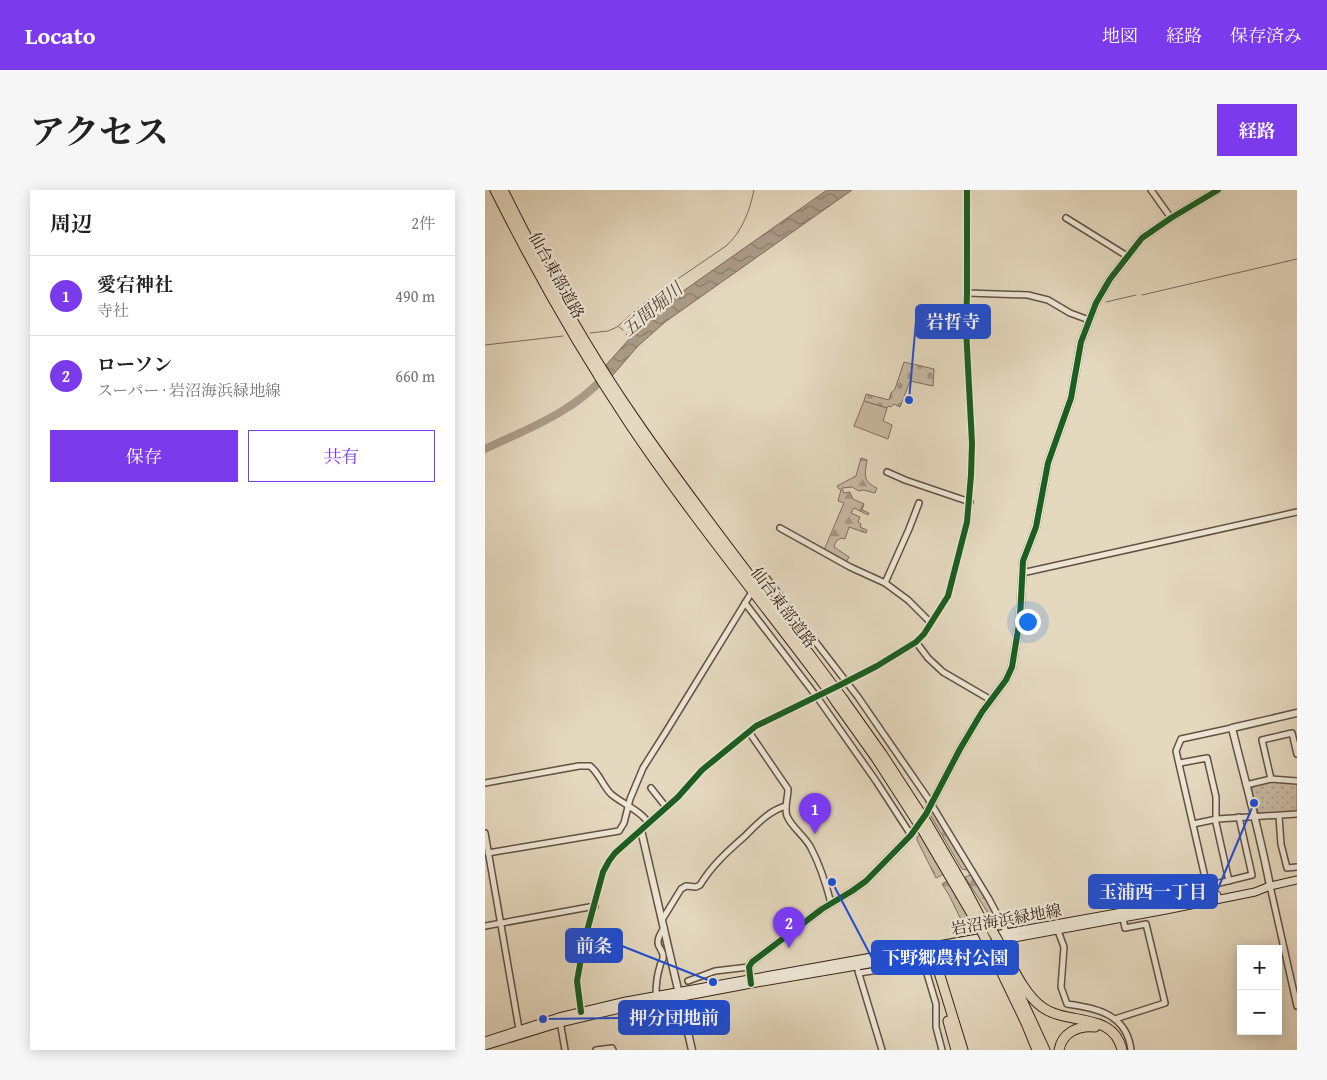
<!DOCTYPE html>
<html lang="ja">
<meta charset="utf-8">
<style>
:root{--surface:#fff;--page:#f6f6f6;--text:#222;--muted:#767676;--line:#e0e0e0;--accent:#7c3aed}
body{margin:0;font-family:"Gentium Book Plus","Noto Serif JP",serif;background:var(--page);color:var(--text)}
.controls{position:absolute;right:15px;bottom:15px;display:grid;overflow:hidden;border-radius:0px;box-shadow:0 2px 12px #0003}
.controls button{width:45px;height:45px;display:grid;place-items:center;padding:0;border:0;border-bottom:1px solid var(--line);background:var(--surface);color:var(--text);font:25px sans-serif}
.you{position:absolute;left:542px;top:431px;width:18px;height:18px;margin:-12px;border:4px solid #fff;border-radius:50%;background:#1a73e8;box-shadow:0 0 0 8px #1a73e833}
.badge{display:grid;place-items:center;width:32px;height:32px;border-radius:50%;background:var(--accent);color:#fff;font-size:16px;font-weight:700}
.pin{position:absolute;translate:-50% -41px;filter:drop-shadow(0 1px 2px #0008)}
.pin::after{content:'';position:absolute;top:26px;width:18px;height:15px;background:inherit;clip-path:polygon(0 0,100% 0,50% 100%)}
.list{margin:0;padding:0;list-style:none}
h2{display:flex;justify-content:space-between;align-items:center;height:65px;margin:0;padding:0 20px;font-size:21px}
h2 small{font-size:16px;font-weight:400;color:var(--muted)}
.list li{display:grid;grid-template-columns:32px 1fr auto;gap:15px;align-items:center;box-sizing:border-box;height:80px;padding:0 20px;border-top:1px solid var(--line)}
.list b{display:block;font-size:19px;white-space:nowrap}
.list p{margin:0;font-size:16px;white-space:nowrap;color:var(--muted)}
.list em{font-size:16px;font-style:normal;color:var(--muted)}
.actions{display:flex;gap:10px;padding:15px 20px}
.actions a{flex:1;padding:11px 0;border:1px solid var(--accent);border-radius:0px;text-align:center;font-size:18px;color:var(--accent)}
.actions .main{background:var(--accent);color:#fff}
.map{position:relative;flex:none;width:812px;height:860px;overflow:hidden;border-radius:0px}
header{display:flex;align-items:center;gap:30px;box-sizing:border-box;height:70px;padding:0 25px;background:var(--accent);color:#fff}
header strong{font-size:24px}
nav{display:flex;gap:28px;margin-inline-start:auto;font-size:18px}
.intro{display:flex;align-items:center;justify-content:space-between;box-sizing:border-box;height:120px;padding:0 30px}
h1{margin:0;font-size:35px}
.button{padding:12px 22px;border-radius:0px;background:var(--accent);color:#fff;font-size:18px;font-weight:700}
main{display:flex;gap:30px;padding:0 30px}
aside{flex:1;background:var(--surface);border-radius:0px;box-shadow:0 2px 12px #0003}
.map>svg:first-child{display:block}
</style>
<header>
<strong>Locato</strong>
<nav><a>地図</a><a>経路</a><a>保存済み</a></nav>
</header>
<div class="intro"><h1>アクセス</h1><a class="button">経路</a></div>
<main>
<aside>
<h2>周辺<small>2件</small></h2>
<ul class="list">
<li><span class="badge">1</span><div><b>愛宕神社</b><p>寺社</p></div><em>490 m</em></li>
<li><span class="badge">2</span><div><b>ローソン</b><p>スーパー · 岩沼海浜緑地線</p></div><em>660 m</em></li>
</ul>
<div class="actions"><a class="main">保存</a><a>共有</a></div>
</aside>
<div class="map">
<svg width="812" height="860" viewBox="0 0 812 860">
<defs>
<pattern id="forest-firs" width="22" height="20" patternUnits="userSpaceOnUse" patternTransform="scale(1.25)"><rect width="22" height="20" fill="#c7b9a2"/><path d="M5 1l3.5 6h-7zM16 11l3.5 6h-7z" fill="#a39683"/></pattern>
<pattern id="cemetery-stones" width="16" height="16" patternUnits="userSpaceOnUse" patternTransform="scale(1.25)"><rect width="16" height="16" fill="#c7b9a2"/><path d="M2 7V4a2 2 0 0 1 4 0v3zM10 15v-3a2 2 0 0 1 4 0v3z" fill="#a39683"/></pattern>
<pattern id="park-dots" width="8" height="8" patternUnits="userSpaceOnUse" patternTransform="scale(1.25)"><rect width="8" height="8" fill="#c7b9a2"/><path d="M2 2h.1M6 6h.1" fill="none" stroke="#a39683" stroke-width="1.8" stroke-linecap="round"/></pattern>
<pattern id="water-waves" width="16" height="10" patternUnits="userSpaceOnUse" patternTransform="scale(1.25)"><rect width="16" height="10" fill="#aa9b87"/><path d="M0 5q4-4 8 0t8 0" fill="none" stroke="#8b7e6e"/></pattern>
</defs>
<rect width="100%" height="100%" fill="#e4d8be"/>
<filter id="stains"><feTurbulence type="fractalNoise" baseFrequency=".004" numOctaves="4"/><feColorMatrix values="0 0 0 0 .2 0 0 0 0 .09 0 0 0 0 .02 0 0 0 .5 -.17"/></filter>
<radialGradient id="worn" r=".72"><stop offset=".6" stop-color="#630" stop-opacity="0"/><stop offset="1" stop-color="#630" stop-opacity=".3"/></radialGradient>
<polygon fill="#c7b9a2" stroke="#806e5e" points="379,211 402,218 398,231 407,235 403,249 369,236"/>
<g fill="url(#forest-firs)" stroke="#806e5e">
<path d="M 376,268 L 382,270 C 380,284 377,291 392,298 L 390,303 L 378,300 L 374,301 L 367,297 L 357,298 L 359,303 L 365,302 L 368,309 L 379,314 L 377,320 L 384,323 L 383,325 L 369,318 L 366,323 L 375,327 L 373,332 L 376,334 L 375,337 L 382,340 L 381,343 L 364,337 L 360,349 L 356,348 L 351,351 L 349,357 L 364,367 L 361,372 L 339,360 L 359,313 L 353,311 L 356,300 L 353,298 L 352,296 L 371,286 Z"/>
<polygon points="446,621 448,621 483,677 482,680 477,679 444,623"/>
<polygon points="436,644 459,684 451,688 432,650 432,647"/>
<polygon points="485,685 487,685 502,709 514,732 510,734 480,687"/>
<polygon points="464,690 483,724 489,740 482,742 464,705 457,694"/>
</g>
<polygon fill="url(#cemetery-stones)" stroke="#806e5e" points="419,172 449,179 448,196 425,191 415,217 409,214 406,217 403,216 402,218 379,211 381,204 404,210 406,203 410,199"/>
<polygon fill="url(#park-dots)" stroke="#806e5e" points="785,591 812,593 812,623 775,625 773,622 766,598 768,595"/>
<polygon fill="url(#water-waves)" stroke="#7c6b5c" points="342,0 367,0 180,132 153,156 127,186 121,175 146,147 191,106"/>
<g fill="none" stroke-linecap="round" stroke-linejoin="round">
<g stroke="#7c6b5c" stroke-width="1">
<polyline points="657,105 812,69"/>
<polyline points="621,112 651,105"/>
<polyline points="134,137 138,140"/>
<path d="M 105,143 L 123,141 L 132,137 L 158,114 L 175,101 L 241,56 C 257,42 265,20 269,0"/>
<polyline points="141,144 146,149"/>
<polyline points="0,155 78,146"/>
</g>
<path stroke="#aa9b87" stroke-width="8" d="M 0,259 C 42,239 87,223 119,187"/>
<polyline stroke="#c2b49d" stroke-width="5" stroke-dasharray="5 2.5" stroke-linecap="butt" points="384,568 399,558"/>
<g stroke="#635144" stroke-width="8">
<g id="minor">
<polyline points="666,0 686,28"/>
<polyline points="581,28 642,66"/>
<polyline points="482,103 543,105 563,110 585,123 604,130"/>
<polyline points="402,282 420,290 485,312"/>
<polyline points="295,338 365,377 400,393 423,410 446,433"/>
<polyline points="537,383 812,322"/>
<polyline points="273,389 276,381 373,507 442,607 504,709 522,743"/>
<polyline points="400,393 424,339 434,313"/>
<polyline points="260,413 332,507 391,591 426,645"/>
<polyline points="431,452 443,468 458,482 506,510"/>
<polyline points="747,538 696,549 691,561 722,696 767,685 754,627"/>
<path d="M 264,542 L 303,599 C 303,608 299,618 302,626 C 307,638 320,646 326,658 C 335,675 341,694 346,713"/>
<polyline points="695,573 722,568 731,607 731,633 744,691"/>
<polyline points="786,589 777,550 807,543 812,564"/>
<path d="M 0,593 L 94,576 L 105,576 C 114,583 118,596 126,604 C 136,613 158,622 163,633"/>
<polyline points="761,595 786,589 812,591"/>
<polyline points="166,598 181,617"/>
<polyline points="794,626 796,654 802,678 812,677"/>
<polyline points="708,634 732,629 812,624"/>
<polyline points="0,643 34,839"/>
<polyline points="3,663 134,641 139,633 145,609 158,578 182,540 265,405"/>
<polyline points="785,696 812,816"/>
<path d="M 177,730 L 196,699 L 201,696 L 211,697 L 215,695 C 227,675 243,661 260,646 C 272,634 285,620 301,616"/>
<polyline points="0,736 110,716"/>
<path d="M 572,738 L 579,757 L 576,797 L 582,814 C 613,818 642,825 646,860"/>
<polyline points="373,781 397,860"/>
<polyline points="374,783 431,774 440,777 451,814 451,837 457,860"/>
<polyline points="203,791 230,781 264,777"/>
<path d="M 171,805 C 171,796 172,785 175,776 C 175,774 177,771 178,769 C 180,756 165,759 179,738"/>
<polyline points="96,822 92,791 99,752 118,682 124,671 130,663 193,607 217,580 271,536 353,496 392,476 431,452 439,444 463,406 482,332 486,285 487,253 481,139 482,103 482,0"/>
<polyline points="630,829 680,813 661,734 640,738 638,728"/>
<polyline points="75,831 80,860"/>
<polyline points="111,860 127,858 128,860"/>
</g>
</g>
<g stroke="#635144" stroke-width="9">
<g id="tertiary">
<polyline points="156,640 207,860"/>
<path d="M 785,696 C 775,643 760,591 747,538 L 812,523"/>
<polyline points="266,793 264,777 267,772 337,719 367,701 381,691 426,645 441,624 475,559 497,522 521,490 527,477 535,428 538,371 551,337 563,273 586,208 596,152 611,113 625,89 657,48 686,28 733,0"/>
</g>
</g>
<g stroke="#38241b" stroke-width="9">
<g id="secondary">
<polyline points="0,851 74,827 141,811 732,705"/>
<polyline points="0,856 75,833 139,818 266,794 454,762 681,720 770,702 785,696 812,690"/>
</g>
</g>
<g stroke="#38241b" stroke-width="11">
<g id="motorway">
<path d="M 10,0 C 50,80 94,158 144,233 C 205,324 275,409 340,496"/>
<path d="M 18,0 C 57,79 100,157 150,229 C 212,320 281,405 346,493"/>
<polyline points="358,509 397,564 436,624"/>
<polyline points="351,512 391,568 431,630"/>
<polyline points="442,633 481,700 501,738"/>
<polyline points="437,639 495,738"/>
<path d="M 516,756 C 527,776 539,804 557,817 C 583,836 628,821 637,860"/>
<polyline points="443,757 448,763 478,860"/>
<polyline points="505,758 541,833 552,860"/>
<polyline points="524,782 560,860"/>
<polyline points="463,831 471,860"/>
<path d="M 574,860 C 577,843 593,835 610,837"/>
</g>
</g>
<use href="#minor" stroke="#ede6d5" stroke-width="5"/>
<use href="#tertiary" stroke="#ede6d5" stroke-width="6"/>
<use href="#secondary" stroke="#ede6d5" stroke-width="7"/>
<use href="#motorway" stroke="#e4d8be" stroke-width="9"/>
<g stroke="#38241b" stroke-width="11" stroke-linecap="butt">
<g id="motorway-bridge">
<polyline points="346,493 358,509"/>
<polyline points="340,496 351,512"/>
<polyline points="436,624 442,633"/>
<polyline points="431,630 437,639"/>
<polyline points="505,737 516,756"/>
<polyline points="495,738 505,758"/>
</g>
</g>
<use href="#motorway-bridge" stroke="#e4d8be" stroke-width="9"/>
<g stroke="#ede6d5" stroke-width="9">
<g id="cycleway">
<polyline points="266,794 264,777 267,772 337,719 367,701 381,691 426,645 441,624 475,559 497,522 521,490 527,477 535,428 538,371 551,337 563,273 586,208 596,152 611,113 625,89 657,48 686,28 733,0"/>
<polyline points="96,822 92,791 99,752 118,682 124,671 130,663 193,607 217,580 271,536 353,496 392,476 431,452 439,444 463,406 482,332 486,285 487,253 481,139 482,103 482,0"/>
</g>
</g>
<use href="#cycleway" stroke="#1b5e20" stroke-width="6"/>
</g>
<g text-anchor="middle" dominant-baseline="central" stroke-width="4.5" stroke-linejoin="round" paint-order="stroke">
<g font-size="16" fill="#38241b" stroke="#ede6d5">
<text transform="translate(72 85) rotate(61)">仙台東部道路</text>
<text transform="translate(299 417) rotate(53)">仙台東部道路</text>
<text transform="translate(521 729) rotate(-10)">岩沼海浜緑地線</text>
</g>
<g font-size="18" font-style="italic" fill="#5a483b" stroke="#ede6d5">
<text transform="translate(167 119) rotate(-40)">五間堀川</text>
</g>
</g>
<path fill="none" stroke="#1d4ed8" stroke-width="2" d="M424 210L431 131M769 613L732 701M228 792L137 756M347 692L387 768M58 829L134 828"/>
<g fill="#1d4ed8" stroke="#ede6d5" stroke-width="2">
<circle cx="424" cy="210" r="5"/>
<circle cx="769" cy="613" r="5"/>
<circle cx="228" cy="792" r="5"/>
<circle cx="347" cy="692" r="5"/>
<circle cx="58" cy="829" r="5"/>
</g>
<g fill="#1d4ed8" stroke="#1d4ed8" stroke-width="2">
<rect x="431" y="115" width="74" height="33" rx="5"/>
<rect x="604" y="685" width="128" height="33" rx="5"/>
<rect x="81" y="739" width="56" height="33" rx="5"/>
<rect x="387" y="751" width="146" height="33" rx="5"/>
<rect x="134" y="811" width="110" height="33" rx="5"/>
</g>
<g font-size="18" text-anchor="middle" font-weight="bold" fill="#fff">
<text x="468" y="138">岩哲寺</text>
<text x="668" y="708">玉浦西一丁目</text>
<text x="109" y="762">前条</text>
<text x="460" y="774">下野郷農村公園</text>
<text x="189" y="834">押分団地前</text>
</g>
<rect width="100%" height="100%" filter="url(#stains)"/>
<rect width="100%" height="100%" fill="url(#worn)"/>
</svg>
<div class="controls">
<button>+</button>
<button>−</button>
</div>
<div class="you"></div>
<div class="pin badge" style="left:330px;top:644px">1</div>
<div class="pin badge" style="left:304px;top:758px">2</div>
</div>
</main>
